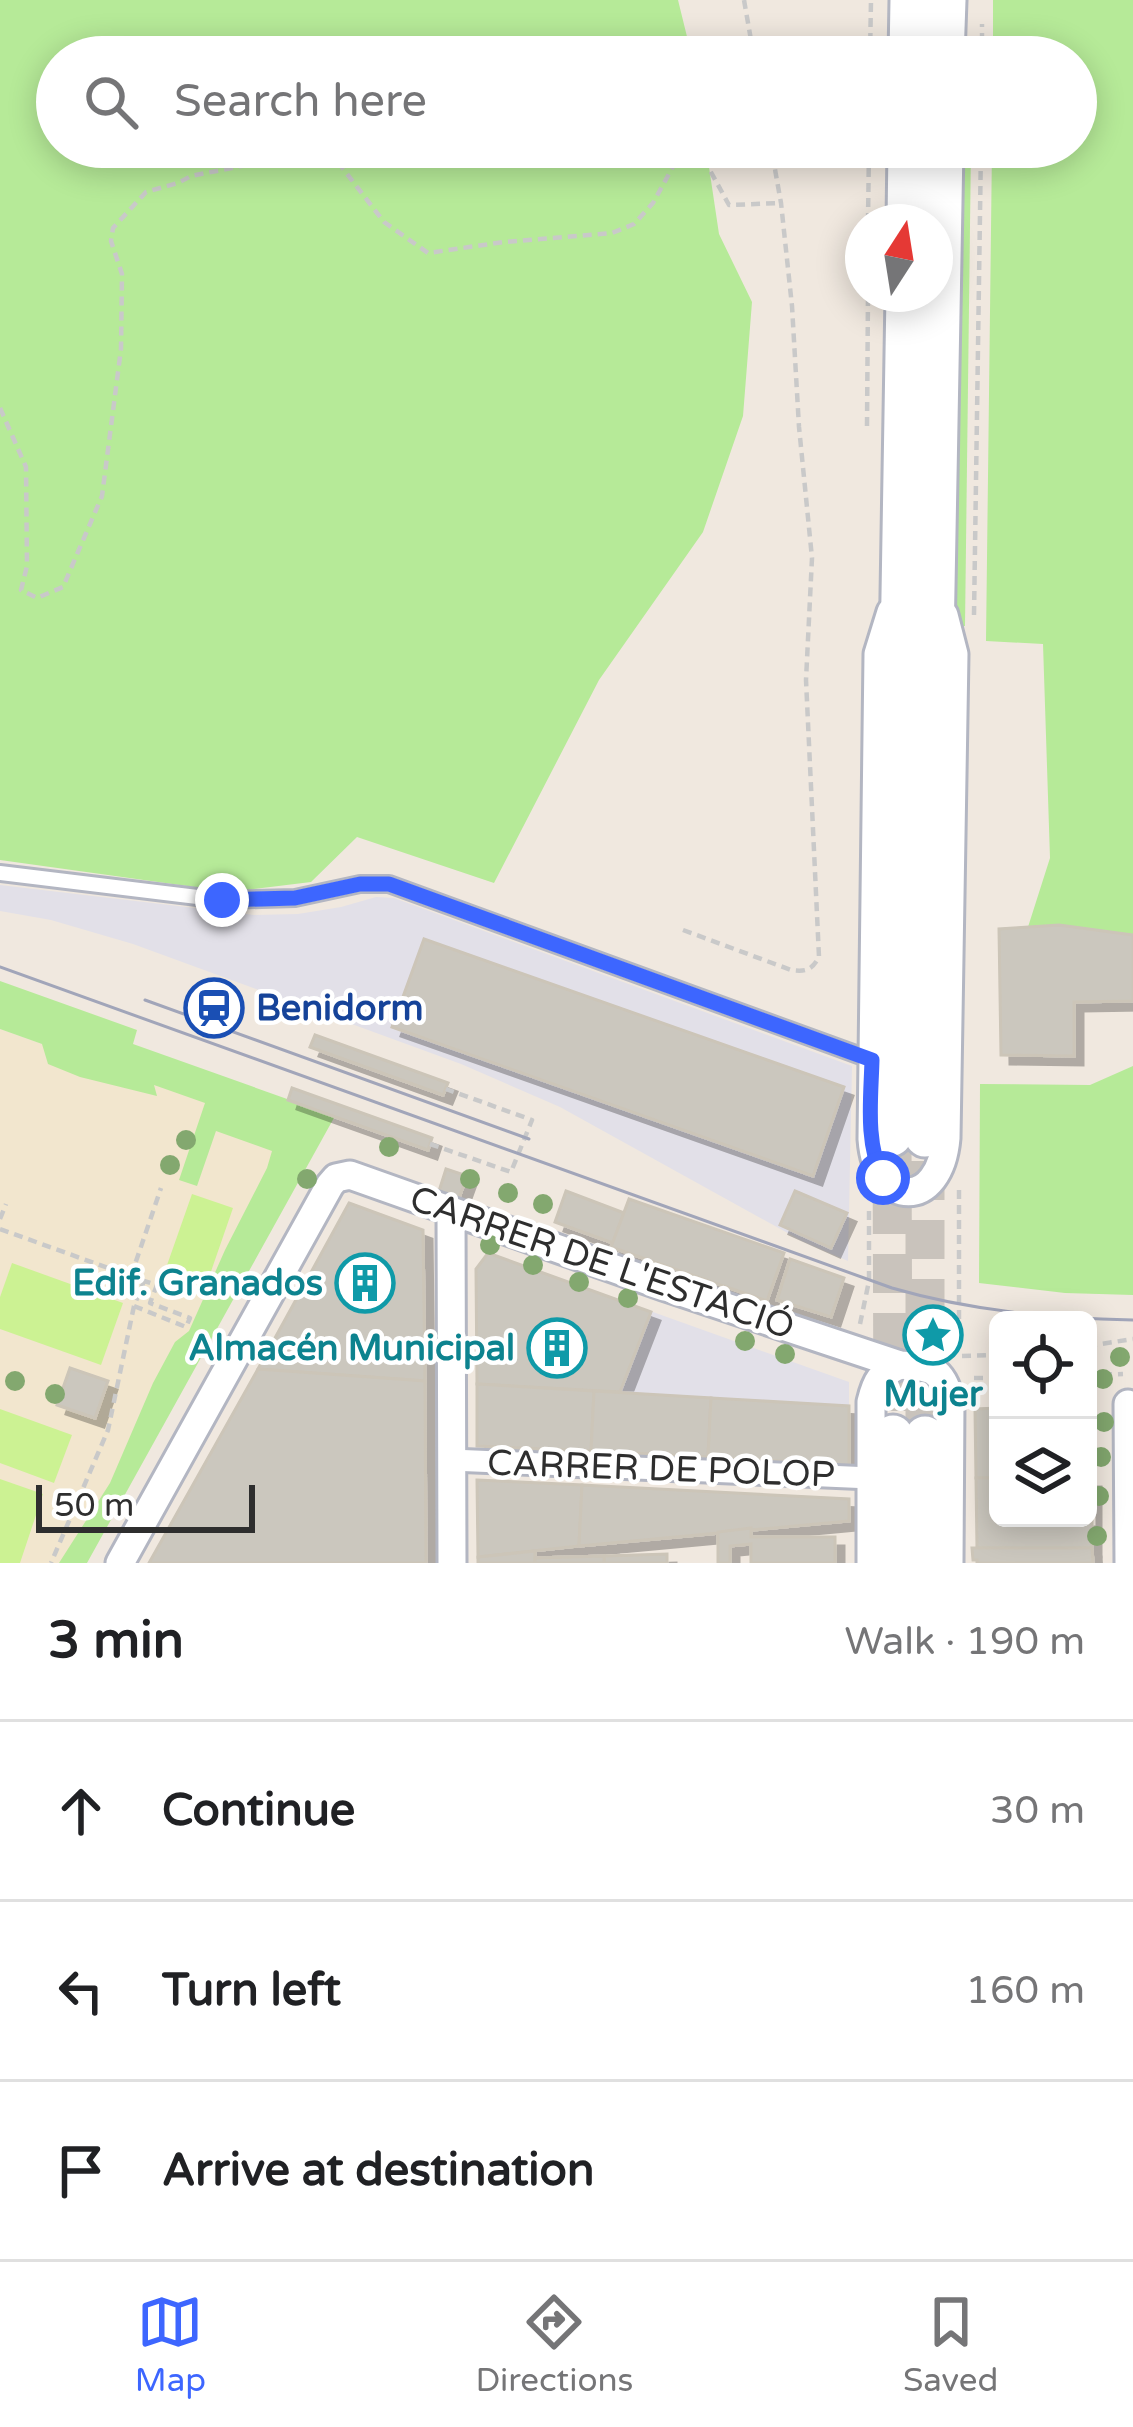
<!DOCTYPE html>
<meta charset="utf-8">
<style>
:root{--surface:#fff;--page:#f6f6f6;--text:#202124;--muted:#757577;--line:#e0e0e0;--accent:#3d66ff}
body{margin:0;font-family:"Varela Round",sans-serif;background:var(--page);color:var(--text)}
.controls{position:absolute;right:36px;bottom:36px;display:grid;overflow:hidden;border-radius:18px;box-shadow:0 6px 30px #0003}
.controls button{width:108px;height:108px;display:grid;place-items:center;padding:0;border:0;border-bottom:3px solid var(--line);background:var(--surface);color:var(--text);font:60px sans-serif}
.compass{position:absolute;left:845px;top:204px;width:108px;height:108px;border-radius:50%;background:var(--surface);box-shadow:0 6px 30px #0003;rotate:12deg}
.scale{position:absolute;left:36px;bottom:30px;width:219px;box-sizing:border-box;padding-left:12px;border:6px solid #2e2e2e;border-top:0;font-size:33px;line-height:42px;white-space:nowrap;color:#2e2e2e;-webkit-text-stroke:9px #fff;paint-order:stroke}
.stop{position:absolute;width:36px;height:36px;margin:-27px;border:9px solid #3d66ff;border-radius:50%;background:#fff}
.stop.end{background:#3d66ff;border-color:#fff;box-shadow:0 3px 12px #0008}
.list{margin:0;padding:0;list-style:none}
h2{display:flex;justify-content:space-between;align-items:center;height:156px;margin:0;padding:0 48px;font-size:51px}
h2 small{font-size:39px;font-weight:400;color:var(--muted)}
.list li{display:grid;grid-template-columns:78px 1fr auto;gap:36px;align-items:center;box-sizing:border-box;height:180px;padding:0 48px;border-top:3px solid var(--line)}
.list b{display:block;font-size:45px;white-space:nowrap}
.list em{font-size:39px;font-style:normal;color:var(--muted)}
.icon{flex:none;width:66px;height:66px;fill:none;stroke:currentColor;stroke-width:2;stroke-linecap:round;stroke-linejoin:round}
.map{position:relative;flex:none;width:1133px;height:1563px;overflow:hidden}
.search{position:absolute;background:var(--surface);box-shadow:0 6px 30px #0003;left:36px;right:36px;top:36px;height:132px;display:flex;align-items:center;gap:30px;box-sizing:border-box;padding:0 42px;border-radius:66px;color:var(--muted);font-size:45px}
.sheet{height:696px;background:var(--surface)}
nav{display:flex;justify-content:space-around;align-items:center;box-sizing:border-box;height:168px;border-top:3px solid var(--line);background:var(--surface);font-size:33px;color:var(--muted)}
nav a{display:grid;justify-items:center;gap:6px}
nav .on{color:var(--accent)}
.map>svg:first-child{display:block}
</style>
<div class="map">
<svg width="1133" height="1563" viewBox="0 0 1133 1563">
<defs>
<filter id="shadow"><feDropShadow dx="9" dy="9" stdDeviation="0" flood-color="#0004"/></filter>
</defs>
<rect width="100%" height="100%" fill="#f0e8df"/>
<g fill="#e2e0e8">
<polygon points="0,885 254,915 298,914 341,907 376,897 394,898 852,1066 848,1261 802,1241 560,1107 461,1064 133,944 51,920 0,911"/>
<polygon points="488,1253 849,1382 849,1406 477,1384 476,1269"/>
</g>
<polygon fill="#f2e6ce" points="0,1029 294,1134 71,1563 0,1563"/>
<g fill="#b6ea98">
<polygon points="0,0 678,0 692,57 57,57 57,147 706,147 719,234 752,302 743,416 703,532 599,680 494,883 357,837 311,882 230,892 0,860"/>
<polygon points="993,0 1133,0 1133,935 1028,927 1050,858 1043,644 986,641 992,147 1076,147 1076,57 993,57"/>
<polygon points="961,147 971,147 965,626 956,627"/>
<polygon points="0,981 137,1030 133,1044 335,1116 87,1563 59,1563 110,1483 153,1383 175,1342 189,1331 225,1250 267,1168 272,1151 216,1131 197,1186 179,1180 205,1103 154,1085 157,1096 80,1077 48,1064 42,1044 0,1029"/>
<polygon points="1133,1066 1133,1295 1065,1293 979,1283 980,1084 1090,1085"/>
</g>
<g fill="#ccf293">
<polygon points="192,1194 233,1208 207,1283 166,1268"/>
<polygon points="12,1263 123,1303 101,1365 0,1329 0,1297"/>
<polygon points="0,1409 72,1435 54,1483 0,1463"/>
<polygon points="0,1479 43,1494 20,1563 0,1563"/>
</g>
<g fill="#cbc7be" stroke="#ccc5b8" stroke-width="3" filter="url(#shadow)">
<polygon points="1059,925 1133,935 1133,1001 1074,1002 1074,1056 1001,1055 999,929"/>
<polygon points="424,939 844,1087 813,1176 392,1027"/>
<polygon points="315,1035 448,1083 443,1095 310,1047"/>
<polygon points="292,1088 432,1138 428,1150 288,1100"/>
<polygon points="446,1169 467,1176 459,1198 439,1191"/>
<polygon points="566,1191 624,1213 613,1243 555,1222"/>
<polygon points="795,1191 847,1213 831,1248 780,1225"/>
<polygon points="629,1199 784,1253 767,1301 611,1247"/>
<polygon points="349,1203 423,1230 425,1381 258,1369"/>
<polygon points="488,1253 651,1312 620,1392 477,1384 476,1269"/>
<polygon points="790,1259 844,1278 831,1317 777,1300"/>
<polygon points="70,1368 108,1381 95,1418 57,1405"/>
<polygon points="258,1369 425,1381 426,1563 149,1563"/>
<polygon points="477,1384 594,1391 591,1451 477,1446"/>
<polygon points="594,1391 711,1398 708,1457 591,1451"/>
<polygon points="711,1398 849,1406 849,1465 708,1457"/>
<polygon points="998,1408 998,1478 976,1478 975,1409"/>
<polygon points="976,1478 998,1478 998,1518 1088,1518 1088,1478 1092,1478 1092,1548 977,1548"/>
<polygon points="477,1480 582,1485 579,1546 478,1557"/>
<polygon points="582,1485 849,1499 849,1521 579,1546"/>
<polygon points="751,1528 751,1537 835,1537 835,1563 751,1563 751,1544 730,1546 730,1563 718,1563 718,1532"/>
<polygon points="972,1548 1092,1548 1093,1563 977,1563 977,1560 973,1560"/>
<polygon points="535,1551 535,1563 478,1563 478,1557"/>
<polygon points="667,1554 667,1563 604,1563 604,1556"/>
<polygon points="604,1556 604,1563 535,1563 535,1558"/>
</g>
<g fill="none" stroke-linecap="round" stroke-linejoin="round">
<g stroke="#c9c3bc" stroke-width="39" stroke-dasharray="39 20" stroke-linecap="butt">
<polyline points="892,1136 893,1435"/>
<polyline points="925,1436 925,1137"/>
</g>
<g stroke="#b3b6c2" stroke-width="20">
<polyline id="service" points="0,873 222,900 295,898 360,884 389,884 872,1060"/>
</g>
<g stroke="#b3b6c2" stroke-width="27">
<polyline id="pedestrian" points="451,1460 871,1478"/>
</g>
<g stroke="#b3b6c2" stroke-width="33">
<g id="minor">
<path d="M 891,612 L 878,654 L 872,1139 C 877,1209 940,1210 946,1138 L 954,654 L 944,615"/>
<polyline points="451,1212 452,1563"/>
<polyline points="1128,1404 1129,1563"/>
<path d="M 120,1563 L 330,1185 L 336,1178 L 350,1175 L 663,1286 L 900,1365 C 932,1367 941,1368 950,1400 L 949,1563"/>
<path d="M 871,1563 L 871,1402 C 876,1381 880,1374 900,1365"/>
</g>
</g>
<g stroke="#b3b6c2" stroke-width="45">
<g id="secondary">
<polyline points="909,57 910,0"/>
<polyline points="944,57 946,0"/>
<polyline points="907,222 908,147"/>
<polyline points="892,1136 906,294"/>
<polyline points="925,1137 943,147"/>
<polyline points="925,1436 925,1563"/>
<polyline points="893,1563 893,1435"/>
</g>
</g>
<g stroke="#c9c9c9" stroke-width="4.5" stroke-dasharray="9 6" stroke-linecap="butt">
<polyline points="744,0 754,57"/>
<polyline points="870,57 871,0"/>
<polyline points="982,57 982,24"/>
<polyline points="868,222 869,147"/>
<polyline points="0,408 26,467 27,566 21,590 37,598 63,587 102,496 121,349 122,274 111,241 113,228 146,192 178,183 191,176 288,157 331,153 384,222 428,253 504,242 612,233 634,224 653,203 681,152 701,154 729,205 781,203"/>
<polyline points="867,426 868,294"/>
<polyline points="974,615 981,147"/>
<path d="M 683,930 L 791,970 C 806,972 812,970 819,957 L 806,680 L 812,558 L 799,427 L 792,306 L 781,203 L 771,147"/>
<polyline points="430,1144 511,1172 532,1120 446,1089"/>
<polyline points="959,1190 959,1343"/>
<polyline points="0,1219 6,1204"/>
<polyline points="0,1229 144,1281 134,1306 108,1430 51,1563"/>
<polyline points="131,1276 161,1188"/>
<polyline points="134,1306 186,1327 190,1318 150,1303 157,1285 144,1281"/>
<polyline points="860,1324 869,1281 869,1205"/>
<polyline points="1088,1346 1133,1339"/>
<polyline points="962,1356 998,1355"/>
<polyline points="1088,1375 1123,1374"/>
<polyline points="974,1378 998,1378"/>
</g>
<use href="#service" stroke="#fff" stroke-width="14"/>
<use href="#pedestrian" stroke="#fff" stroke-width="21"/>
<use href="#minor" stroke="#fff" stroke-width="27"/>
<use href="#secondary" stroke="#fff" stroke-width="39"/>
<g stroke="#a1a5b9" stroke-width="3">
<path d="M 0,967 L 892,1288 C 971,1311 1051,1318 1133,1320"/>
<polyline points="145,1000 529,1139"/>
</g>
</g>
<g fill="#83a86f">
<circle cx="186" cy="1140" r="10"/>
<circle cx="389" cy="1147" r="10"/>
<circle cx="170" cy="1165" r="10"/>
<circle cx="307" cy="1179" r="10"/>
<circle cx="470" cy="1179" r="10"/>
<circle cx="508" cy="1193" r="10"/>
<circle cx="543" cy="1204" r="10"/>
<circle cx="490" cy="1245" r="10"/>
<circle cx="533" cy="1265" r="10"/>
<circle cx="579" cy="1282" r="10"/>
<circle cx="628" cy="1298" r="10"/>
<circle cx="745" cy="1341" r="10"/>
<circle cx="785" cy="1354" r="10"/>
<circle cx="1120" cy="1357" r="10"/>
<circle cx="1103" cy="1379" r="10"/>
<circle cx="15" cy="1381" r="10"/>
<circle cx="55" cy="1394" r="10"/>
<circle cx="1104" cy="1422" r="10"/>
<circle cx="1101" cy="1457" r="10"/>
<circle cx="1099" cy="1496" r="10"/>
<circle cx="1097" cy="1536" r="10"/>
</g>
<g fill="none" stroke-linecap="round" stroke-linejoin="round">
<path stroke="#3d66ff" stroke-width="15" d="M 222,900 L 295,898 L 360,884 L 389,884 L 872,1060 C 871,1098 865,1143 883,1178"/>
</g>
<defs>
<g id="station-ring" transform="scale(3)"><circle r="9.5" fill="#fff" stroke="#1a4fb4" stroke-width="1.5"/><path d="M-3-6H3Q5-6 5-4V2Q5 4 3 4L4.5 6H3L1.5 4h-3L-3 6H-4.5L-3 4Q-5 4-5 2V-4Q-5-6-3-6ZM-3.5-4v3h7v-3ZM-3.5 1v1.5H-2V1ZM2 1v1.5H3.5V1Z" fill="#1a4fb4"/></g>
<g id="building-ring" transform="scale(3)"><circle r="9.5" fill="#fff" stroke="#0f9aa8" stroke-width="1.5"/><path d="M-4-6H4V6H1V3H-1V6H-4ZM-2.5-4.3h1.7v1.8h-1.7ZM.8-4.3h1.7v1.8H.8ZM-2.5-1h1.7V.8h-1.7ZM.8-1h1.7V.8H.8Z" fill="#0f9aa8"/></g>
<g id="sight-ring" transform="scale(3)"><circle r="9.5" fill="#fff" stroke="#0f9aa8" stroke-width="1.5"/><path d="M0-6L1.8-2.2L6-1.7L2.9 1.2L3.7 5.4L0 3.3L-3.7 5.4L-2.9 1.2L-6-1.7L-1.8-2.2Z" fill="#0f9aa8"/></g>
</defs>
<g fill-rule="evenodd">
<use href="#station-ring" x="214" y="1008"/>
<use href="#building-ring" x="365" y="1283"/>
<use href="#sight-ring" x="933" y="1335"/>
<use href="#building-ring" x="557" y="1348"/>
</g>
<g text-anchor="middle" dominant-baseline="central" stroke-width="9" stroke-linejoin="round" paint-order="stroke">
<g font-size="36" font-weight="bold" fill="#164399" stroke="#fff" text-anchor="start">
<text x="256" y="1008">Benidorm</text>
</g>
<g font-size="36" fill="#2e2e2e" stroke="#fff">
<text transform="translate(602 1263) rotate(19)">CARRER DE L'ESTACIÓ</text>
<text transform="translate(661 1469) rotate(2)">CARRER DE POLOP</text>
</g>
<g font-size="36" font-weight="bold" fill="#0d838f" stroke="#fff" text-anchor="end">
<text x="323" y="1283">Edif. Granados</text>
<text x="515" y="1348">Almacén Municipal</text>
<text x="933" y="1394" text-anchor="middle">Mujer</text>
</g>
</g>
</svg>
<div class="controls">
<button><svg class="icon" aria-label="locate" viewBox="0 0 24 24"><circle cx="12" cy="12" r="6"/><path d="M12 2v4M12 18v4M2 12h4M18 12h4"/></svg></button>
<button><svg class="icon" aria-label="layers" viewBox="0 0 24 24"><path d="M12 4l9 5-9 5-9-5zM3 14l9 5 9-5"/></svg></button>
</div>
<svg class="compass" viewBox="-18 -18 36 36"><path d="M0-13l5 13h-10z" fill="#e53935"/><path d="M0 13l5-13h-10z" fill="#757577"/></svg>
<div class="scale">50 m</div>
<div class="stop" style="left:883px;top:1178px"></div>
<div class="stop end" style="left:222px;top:900px"></div>
<div class="search"><svg class="icon" aria-label="search" viewBox="0 0 24 24"><circle cx="10" cy="10" r="6"/><path d="M15 15l6 6"/></svg>Search here</div>
</div>
<section class="sheet">
<h2>3 min<small>Walk · 190 m</small></h2>
<ul class="list">
<li><svg class="icon" aria-label="ahead" viewBox="0 0 24 24"><path d="M12 20V5M6 11l6-6 6 6"/></svg><div><b>Continue</b></div><em>30 m</em></li>
<li><svg class="icon" aria-label="left" viewBox="0 0 24 24"><path d="M17 20v-9H6M10 6l-5 5 5 5"/></svg><div><b>Turn left</b></div><em>160 m</em></li>
<li><svg class="icon" aria-label="arrive" viewBox="0 0 24 24"><path d="M6 21V4h12l-3 4 3 4H6"/></svg><div><b>Arrive at destination</b></div></li>
</ul>
</section>
<nav>
<a class="on"><svg class="icon" aria-label="map" viewBox="0 0 24 24"><path d="M3 6l6-2 6 2 6-2v14l-6 2-6-2-6 2zM9 4v14M15 6v14"/></svg>Map</a>
<a><svg class="icon" aria-label="directions" viewBox="0 0 24 24"><path d="M12 3l9 9-9 9-9-9zM9 14v-3h6M13 9l2 2-2 2"/></svg>Directions</a>
<a><svg class="icon" aria-label="saved" viewBox="0 0 24 24"><path d="M7 4h10v16l-5-4-5 4z"/></svg>Saved</a>
</nav>
